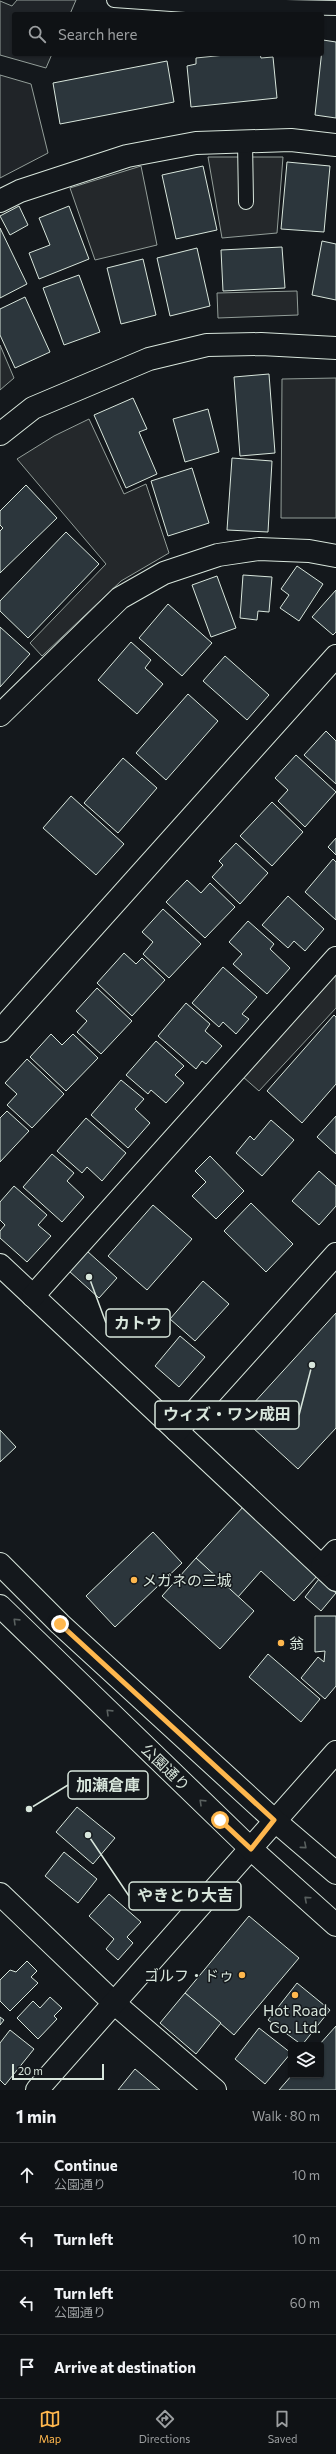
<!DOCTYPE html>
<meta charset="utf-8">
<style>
:root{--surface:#0f1215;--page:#1d2022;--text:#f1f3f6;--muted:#9b9ea0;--line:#2f3234;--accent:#ffb74d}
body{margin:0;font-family:Commissioner,"Noto Sans JP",sans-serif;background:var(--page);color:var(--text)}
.controls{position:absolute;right:12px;bottom:12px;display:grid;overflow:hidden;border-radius:4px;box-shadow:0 1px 3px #0004}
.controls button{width:36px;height:36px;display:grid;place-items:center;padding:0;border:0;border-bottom:1px solid var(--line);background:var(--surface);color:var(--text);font:20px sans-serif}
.scale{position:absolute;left:12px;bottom:10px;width:92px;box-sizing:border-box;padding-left:4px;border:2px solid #d8e6dc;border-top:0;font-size:11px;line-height:14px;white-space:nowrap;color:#d8e6dc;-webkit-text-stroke:3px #14181c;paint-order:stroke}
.stop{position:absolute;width:12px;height:12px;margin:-9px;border:3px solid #ffb74d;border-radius:50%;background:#fff}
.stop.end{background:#ffb74d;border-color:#fff;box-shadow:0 1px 4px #0008}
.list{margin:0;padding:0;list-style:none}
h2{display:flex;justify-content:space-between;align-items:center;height:52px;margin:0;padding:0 16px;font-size:17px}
h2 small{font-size:13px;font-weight:400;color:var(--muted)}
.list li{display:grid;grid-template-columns:26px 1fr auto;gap:12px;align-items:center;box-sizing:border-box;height:64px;padding:0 16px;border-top:1px solid var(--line)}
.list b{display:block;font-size:15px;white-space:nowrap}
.list p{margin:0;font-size:13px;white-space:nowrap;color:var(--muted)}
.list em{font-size:13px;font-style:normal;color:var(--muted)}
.icon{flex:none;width:22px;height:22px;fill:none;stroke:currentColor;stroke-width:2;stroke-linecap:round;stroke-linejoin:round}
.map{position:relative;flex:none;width:336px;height:2090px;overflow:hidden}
.search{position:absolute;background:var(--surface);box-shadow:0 1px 3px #0004;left:12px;right:12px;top:12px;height:44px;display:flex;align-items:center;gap:10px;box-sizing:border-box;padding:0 14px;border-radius:4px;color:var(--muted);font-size:15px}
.sheet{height:308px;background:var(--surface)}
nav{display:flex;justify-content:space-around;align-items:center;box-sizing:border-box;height:56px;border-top:1px solid var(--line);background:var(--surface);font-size:11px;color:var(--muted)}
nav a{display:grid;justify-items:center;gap:2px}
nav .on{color:var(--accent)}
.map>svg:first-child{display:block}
</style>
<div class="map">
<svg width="336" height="2090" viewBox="0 0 336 2090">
<rect width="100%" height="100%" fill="#14181c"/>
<g fill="#202428" stroke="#939e99">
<polygon points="17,0 76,0 70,14 14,14 14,54 52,54 46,68 0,55 0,1 12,6"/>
<polygon points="0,75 31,84 48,153 0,178"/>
</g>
<g fill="#24282b" stroke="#939e99">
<polygon points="208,157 283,157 277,233 222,238"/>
<polygon points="141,166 157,245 95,260 70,188"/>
<polygon points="297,291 298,315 218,318 217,293"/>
<polygon points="0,345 14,378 0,390"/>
<polygon points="336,378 336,518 281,518 282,379"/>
<polygon points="89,419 124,494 146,484 169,553 121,581 42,656 30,643 106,564 17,459 54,436"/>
<polygon points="336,975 336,1008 259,1091 242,1076"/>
</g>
<g fill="#2c363c" stroke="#d8e6dc">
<polygon points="323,40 336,42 336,118 315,115"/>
<polygon points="235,54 260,54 261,58 273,57 277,98 191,107 187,66 196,64 196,58"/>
<polygon points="167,61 174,102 60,124 53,83"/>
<polygon points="287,162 330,166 324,232 281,229"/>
<polygon points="203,166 217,230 176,239 162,175"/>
<polygon points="19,206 28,225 10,235 0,216"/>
<polygon points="69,206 89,259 39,279 29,253 50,245 39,218"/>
<polygon points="0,228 27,284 0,298"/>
<polygon points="322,241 336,244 336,300 312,295"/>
<polygon points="282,247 285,288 223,291 221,250"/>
<polygon points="197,248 210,306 170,316 157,258"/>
<polygon points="143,259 156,315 121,324 107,268"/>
<polygon points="79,275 100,332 64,345 43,288"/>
<polygon points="25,297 50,352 15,368 0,335 0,309"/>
<polygon points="269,374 275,453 240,456 234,377"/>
<polygon points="133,398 147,429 139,432 157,474 126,488 94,415"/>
<polygon points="208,409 219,452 185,462 173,419"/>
<polygon points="232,458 272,461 268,532 227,530"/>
<polygon points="192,468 209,523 168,536 151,481"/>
<polygon points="26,485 57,518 0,573 0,531 3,528 0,525 0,511"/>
<polygon points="66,532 99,564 28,638 0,611 0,601"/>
<polygon points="297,566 323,584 299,621 280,608 289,595 281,589"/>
<polygon points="243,575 272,577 269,612 258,611 257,620 240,618"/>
<polygon points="217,576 236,628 211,637 192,585"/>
<polygon points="336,590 336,632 333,635 312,617"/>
<polygon points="168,604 212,643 182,676 139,638"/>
<polygon points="0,627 30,654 0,687"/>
<polygon points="131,642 151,660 145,668 163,684 137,714 98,680"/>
<polygon points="225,656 269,695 247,720 203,681"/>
<polygon points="188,694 218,721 166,780 136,753"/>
<polygon points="326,731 336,741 336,784 304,755"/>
<polygon points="296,755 336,792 305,827 278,801 288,790 275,778"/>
<polygon points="123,758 157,788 118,833 84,803"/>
<polygon points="71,796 124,844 96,875 43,828"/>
<polygon points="272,802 303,832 272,866 240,836"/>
<polygon points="336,838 336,855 328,847"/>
<polygon points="236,843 268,873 240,904 212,877 223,865 219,861"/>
<polygon points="333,859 336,862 336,920 305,892"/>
<polygon points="187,880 201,893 210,883 235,907 205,938 166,902"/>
<polygon points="288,896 324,929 305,951 294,941 288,948 262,925"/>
<polygon points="163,909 201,944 169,978 143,954 153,942 142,932"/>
<polygon points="248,921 274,944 270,949 290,968 267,994 233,964 242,954 229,942"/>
<polygon points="124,953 136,964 142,958 165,980 132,1016 97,983"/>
<polygon points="223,967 257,997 242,1014 249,1019 236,1034 223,1022 219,1027 192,1003"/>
<polygon points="97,988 132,1021 101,1054 77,1032 87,1021 76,1011"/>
<polygon points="186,1003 210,1024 205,1031 222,1046 206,1064 202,1061 196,1069 158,1036"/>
<polygon points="334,1015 336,1017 336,1084 302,1123 267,1091"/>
<polygon points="51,1034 62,1045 73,1034 98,1058 66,1091 30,1057"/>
<polygon points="156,1041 184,1066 175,1075 184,1083 166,1103 151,1090 148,1094 126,1075"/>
<polygon points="27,1059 64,1094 32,1128 7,1105 17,1094 5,1083"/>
<polygon points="121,1080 144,1099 135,1109 150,1123 128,1148 91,1115"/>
<polygon points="7,1111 29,1131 0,1162 0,1118"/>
<polygon points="336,1116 336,1154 317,1137"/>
<polygon points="86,1118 126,1153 102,1181 87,1167 82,1173 57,1151"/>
<polygon points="271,1120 294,1140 262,1176 236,1153 250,1136 254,1140"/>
<polygon points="52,1154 74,1173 67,1181 84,1197 62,1222 23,1187"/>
<polygon points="210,1156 244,1191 216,1219 192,1196 206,1182 195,1171"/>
<polygon points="319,1171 336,1186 336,1206 319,1225 292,1201"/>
<polygon points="14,1186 47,1215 38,1225 51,1236 27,1262 0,1238 0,1231 5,1225 0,1220 0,1202"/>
<polygon points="251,1203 293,1244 266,1272 224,1231"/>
<polygon points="153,1205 192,1239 147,1290 108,1256"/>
<polygon points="87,1251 117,1278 99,1298 69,1271"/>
<polygon points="203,1281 229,1304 195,1341 170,1319"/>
<polygon points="336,1313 336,1428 298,1469 241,1417"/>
<polygon points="180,1336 205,1357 179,1387 155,1366"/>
<polygon points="0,1430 16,1447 0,1462"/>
<polygon points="244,1506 319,1574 294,1601 261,1571 238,1597 196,1558"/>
<polygon points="153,1532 182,1563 115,1627 86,1596"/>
<polygon points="196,1558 254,1611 220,1649 162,1596"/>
<polygon points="319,1579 336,1593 321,1611 305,1597"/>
<polygon points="315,1616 336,1616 336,1686 325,1699 301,1678 318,1657 324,1662 325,1651 315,1652"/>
<polygon points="268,1654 320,1699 301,1722 249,1677"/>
<polygon points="77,1807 115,1838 93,1864 56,1832"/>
<polygon points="64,1852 97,1879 78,1903 45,1876"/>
<polygon points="109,1894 141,1922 127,1937 133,1943 118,1960 106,1949 114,1939 89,1916"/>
<polygon points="249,1916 299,1958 234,2035 185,1993"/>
<polygon points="27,1961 37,1971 31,1977 38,1983 10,2011 0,2001 0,1980 10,1970 16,1972"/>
<polygon points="297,1983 330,2010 302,2045 268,2020"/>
<polygon points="185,1993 221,2023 196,2054 160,2023"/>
<polygon points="50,1997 62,2008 54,2016 57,2019 38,2039 17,2018 33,2001 40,2008"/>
<polygon points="0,2017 4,2020 0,2025"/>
<polygon points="336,2026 336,2090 279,2090 292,2075 321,2075 319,2045"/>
<polygon points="259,2028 291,2053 265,2084 235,2059"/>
<polygon points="10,2030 34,2049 5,2085 0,2080 0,2043"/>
<polygon points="135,2069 160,2090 118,2090"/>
</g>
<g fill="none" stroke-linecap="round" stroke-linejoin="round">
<g stroke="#d8e6dc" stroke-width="16">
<g id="service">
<polyline points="114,0 186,5 336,8"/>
<polyline points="245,142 246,202"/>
</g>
</g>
<g stroke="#d8e6dc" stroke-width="24">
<g id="minor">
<polyline points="0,201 20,191 127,156 196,143 291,140 336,145"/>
<polyline points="0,715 120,598 164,573 218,555 259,549 309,551 336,556"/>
<polyline points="0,1031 336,656"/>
<polyline points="0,1265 336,1580"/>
<polyline points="33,1296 336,958"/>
<polyline points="177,1431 336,1254"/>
<polyline points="322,1566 336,1551"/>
<polyline points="0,1894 114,2003 215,2090"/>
<polyline points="37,2090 336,1752"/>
</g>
</g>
<g stroke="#d8e6dc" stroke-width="24">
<g id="tertiary">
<polyline points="0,434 33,408 149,359 207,345 261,344 336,348"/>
<polyline points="0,1564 60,1624 274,1820 336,1873"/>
<polyline points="0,1606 251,1849 336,1925"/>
</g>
</g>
<use href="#service" stroke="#14181c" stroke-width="14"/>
<use href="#minor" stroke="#14181c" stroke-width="22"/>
<use href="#tertiary" stroke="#14181c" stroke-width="22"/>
</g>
<defs><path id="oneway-chevron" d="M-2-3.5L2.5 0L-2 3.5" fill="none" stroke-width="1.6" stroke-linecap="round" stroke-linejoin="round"/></defs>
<g stroke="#59605f">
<use href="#oneway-chevron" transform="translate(16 1621) rotate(-136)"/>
<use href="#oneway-chevron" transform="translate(109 1712) rotate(-136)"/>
<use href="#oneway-chevron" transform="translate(202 1802) rotate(-136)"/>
<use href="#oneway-chevron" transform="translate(304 1846) rotate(41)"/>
<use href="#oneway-chevron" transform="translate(307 1899) rotate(-138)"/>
</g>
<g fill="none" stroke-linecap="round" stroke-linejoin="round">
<polyline stroke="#ffb74d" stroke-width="5" points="60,1624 274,1820 251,1849 220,1820"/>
</g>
<g fill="#ffb74d" stroke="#14181c" stroke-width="1.5">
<circle cx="134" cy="1580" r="4"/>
<circle cx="281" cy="1643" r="4"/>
<circle cx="242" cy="1975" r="4"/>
<circle cx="295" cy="1995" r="4"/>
</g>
<g text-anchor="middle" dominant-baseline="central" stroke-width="3" stroke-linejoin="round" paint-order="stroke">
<g font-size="15" fill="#d8e6dc" stroke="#14181c" text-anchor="start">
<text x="142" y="1580">メガネの三城</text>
<text x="289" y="1643">翁</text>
<text x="234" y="1975" text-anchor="end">ゴルフ・ドゥ</text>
<text x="295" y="2010" text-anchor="middle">Hot Road<tspan x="295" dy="17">Co. Ltd.</tspan></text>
</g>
<g font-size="15" fill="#d8e6dc" stroke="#14181c">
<text transform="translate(166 1767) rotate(44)">公園通り</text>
</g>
</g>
<path fill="none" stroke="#d8e6dc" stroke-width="1.5" d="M89 1277L106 1323M312 1365L299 1415M29 1809L68 1785M88 1835L129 1896"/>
<g fill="#d8e6dc" stroke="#14181c" stroke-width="1.5">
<circle cx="89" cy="1277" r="4"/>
<circle cx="312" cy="1365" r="4"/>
<circle cx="29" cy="1809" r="4"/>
<circle cx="88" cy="1835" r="4"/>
</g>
<g fill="#14181c" stroke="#d8e6dc" stroke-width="1.5">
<rect x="106" y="1309" width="64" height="28" rx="4"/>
<rect x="155" y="1401" width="144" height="28" rx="4"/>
<rect x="68" y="1771" width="80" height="28" rx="4"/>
<rect x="129" y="1882" width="112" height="28" rx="4"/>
</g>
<g font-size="16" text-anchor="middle" font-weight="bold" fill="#d8e6dc">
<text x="138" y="1329">カトウ</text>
<text x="227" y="1420">ウィズ・ワン成田</text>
<text x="108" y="1791">加瀬倉庫</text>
<text x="185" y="1901">やきとり大吉</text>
</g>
</svg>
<div class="controls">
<button><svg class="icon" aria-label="layers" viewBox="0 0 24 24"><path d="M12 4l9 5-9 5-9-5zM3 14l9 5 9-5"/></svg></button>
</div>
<div class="scale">20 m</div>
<div class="stop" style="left:220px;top:1820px"></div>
<div class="stop end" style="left:60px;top:1624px"></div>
<div class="search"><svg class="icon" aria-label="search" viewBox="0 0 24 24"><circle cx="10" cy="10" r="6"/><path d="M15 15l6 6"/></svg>Search here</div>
</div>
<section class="sheet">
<h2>1 min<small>Walk · 80 m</small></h2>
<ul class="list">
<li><svg class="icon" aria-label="ahead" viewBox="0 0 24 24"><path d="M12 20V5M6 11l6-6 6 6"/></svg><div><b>Continue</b><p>公園通り</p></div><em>10 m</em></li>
<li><svg class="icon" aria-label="left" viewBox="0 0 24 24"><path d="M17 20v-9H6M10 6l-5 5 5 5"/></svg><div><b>Turn left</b></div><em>10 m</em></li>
<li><svg class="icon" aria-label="left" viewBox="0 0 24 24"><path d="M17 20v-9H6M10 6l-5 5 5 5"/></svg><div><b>Turn left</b><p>公園通り</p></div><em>60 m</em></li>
<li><svg class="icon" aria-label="arrive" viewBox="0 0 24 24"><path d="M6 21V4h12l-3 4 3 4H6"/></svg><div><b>Arrive at destination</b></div></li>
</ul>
</section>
<nav>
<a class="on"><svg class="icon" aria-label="map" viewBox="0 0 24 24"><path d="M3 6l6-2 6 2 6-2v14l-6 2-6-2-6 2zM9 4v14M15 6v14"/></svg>Map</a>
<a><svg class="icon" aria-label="directions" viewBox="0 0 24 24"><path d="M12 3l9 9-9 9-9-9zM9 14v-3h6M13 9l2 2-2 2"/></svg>Directions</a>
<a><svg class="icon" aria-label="saved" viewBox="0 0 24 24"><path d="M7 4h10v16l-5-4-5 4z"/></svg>Saved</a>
</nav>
